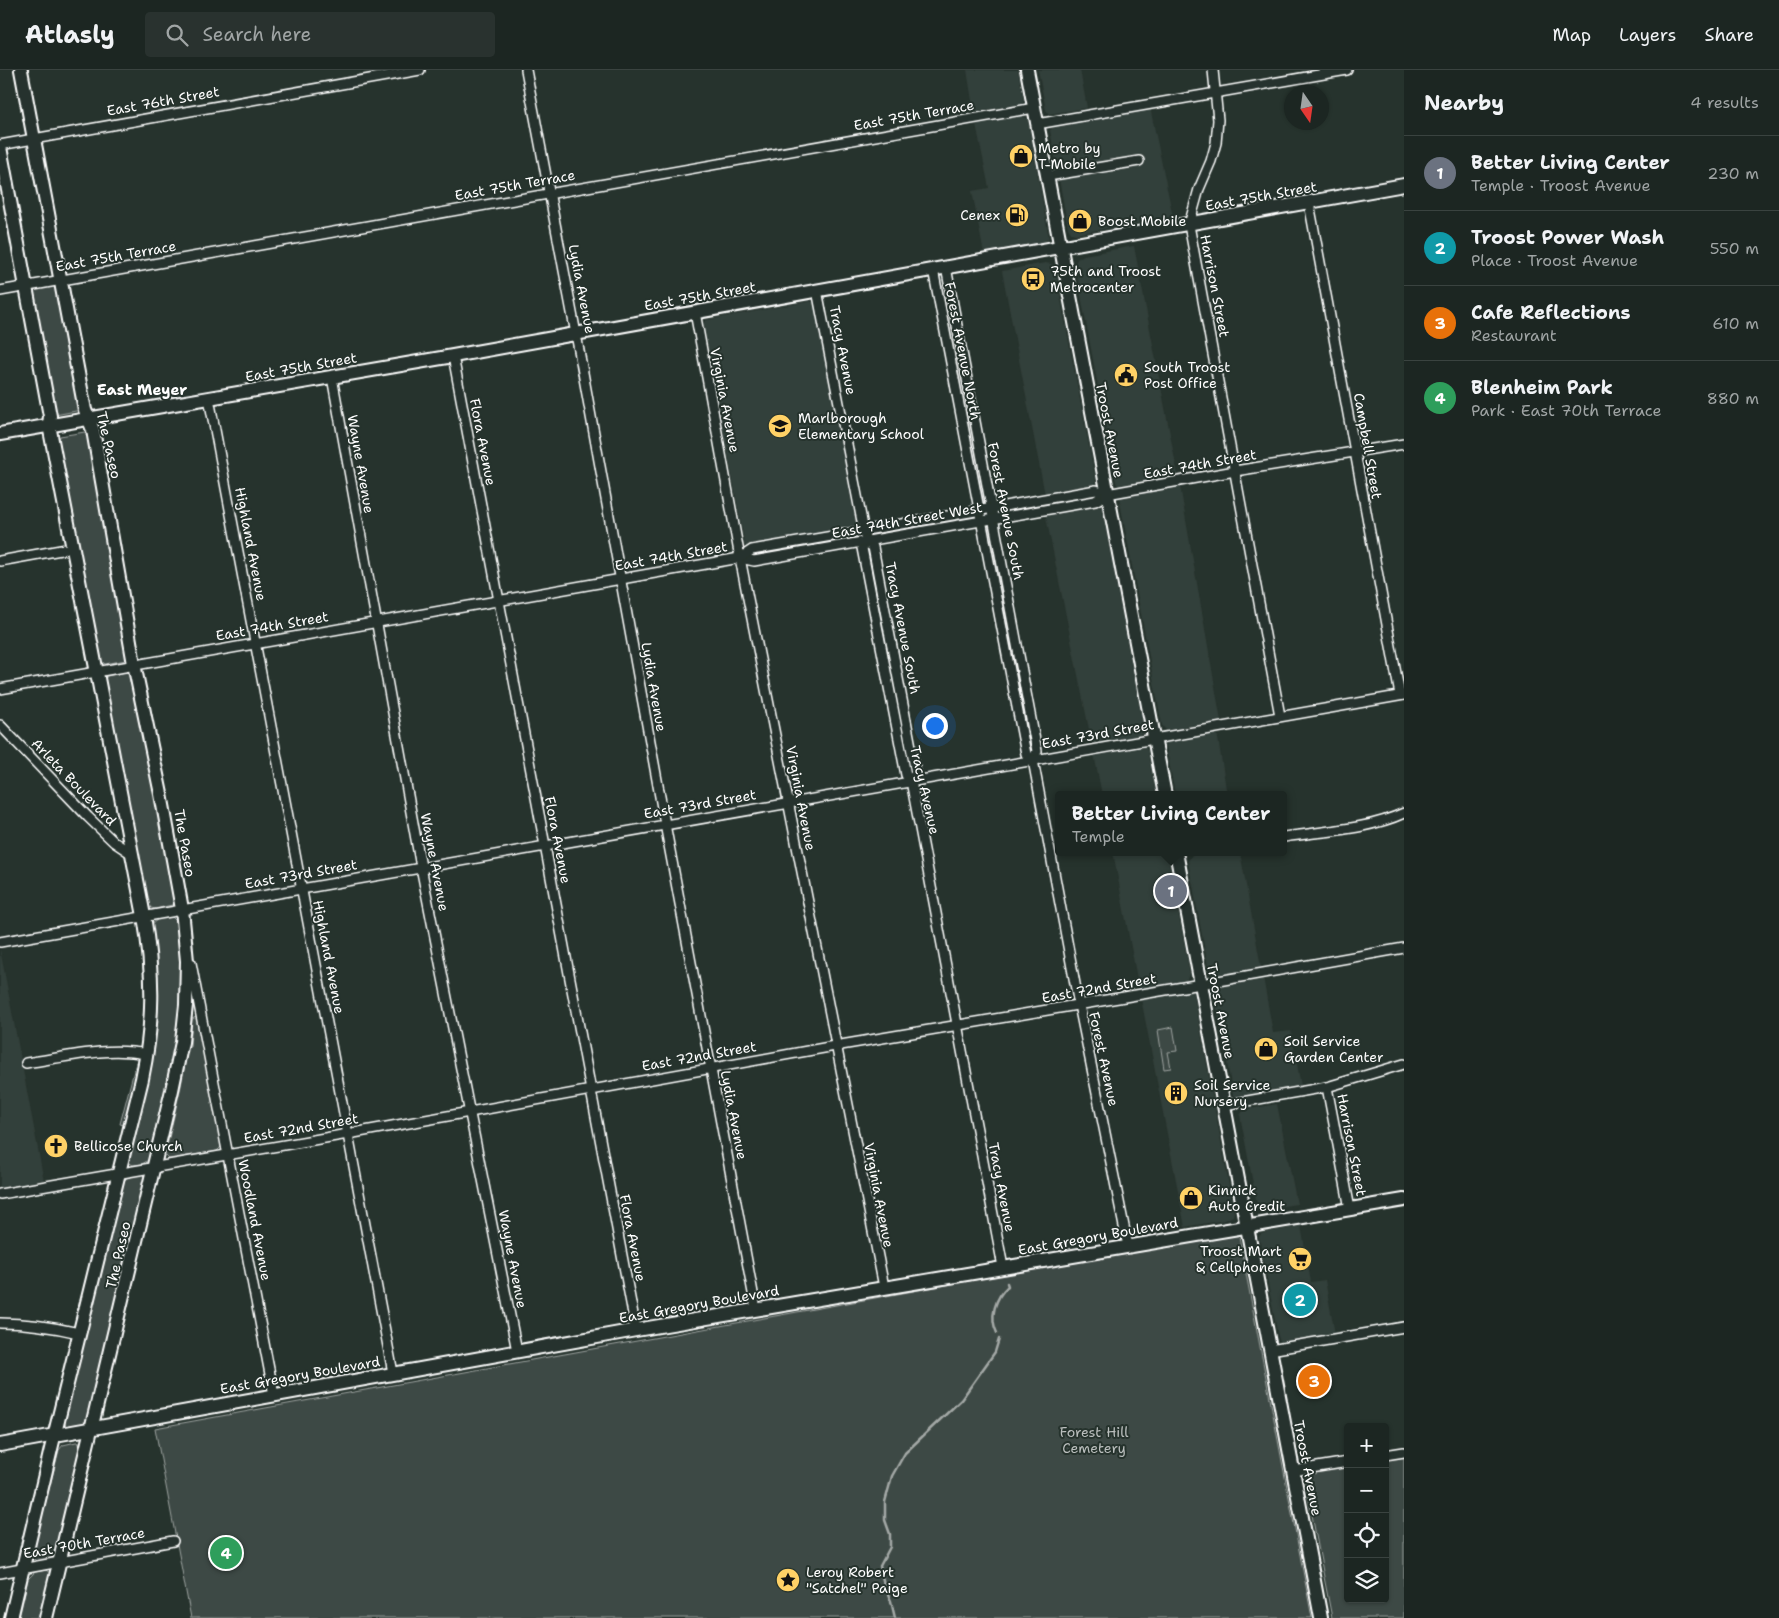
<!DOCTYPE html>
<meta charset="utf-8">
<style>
:root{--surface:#1c2622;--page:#29322f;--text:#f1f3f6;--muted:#a0a5a5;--line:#3a4340;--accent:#ffd166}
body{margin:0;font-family:"Shantell Sans",sans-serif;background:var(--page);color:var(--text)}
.controls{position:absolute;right:15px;bottom:15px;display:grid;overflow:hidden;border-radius:5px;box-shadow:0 1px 4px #0004}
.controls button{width:45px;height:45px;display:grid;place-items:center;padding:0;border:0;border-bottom:1px solid var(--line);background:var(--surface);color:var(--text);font:25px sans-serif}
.compass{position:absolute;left:1284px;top:15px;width:45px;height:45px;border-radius:50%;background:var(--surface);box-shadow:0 1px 4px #0004;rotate:167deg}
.you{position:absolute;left:934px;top:655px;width:18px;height:18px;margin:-12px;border:4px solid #fff;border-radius:50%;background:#1a73e8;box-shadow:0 0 0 8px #1a73e833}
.badge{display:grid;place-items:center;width:32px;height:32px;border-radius:50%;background:var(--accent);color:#fff;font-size:16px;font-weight:700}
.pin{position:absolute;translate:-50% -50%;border:2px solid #fff;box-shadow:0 1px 5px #0006}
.popup{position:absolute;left:1055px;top:721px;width:232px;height:65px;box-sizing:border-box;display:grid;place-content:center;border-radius:5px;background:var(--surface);filter:drop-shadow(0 1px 4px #0005);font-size:16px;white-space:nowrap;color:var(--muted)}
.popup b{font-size:19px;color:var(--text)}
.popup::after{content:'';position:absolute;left:50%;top:100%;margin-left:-10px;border:10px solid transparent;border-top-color:var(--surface)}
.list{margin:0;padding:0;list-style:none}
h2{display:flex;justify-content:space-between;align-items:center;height:65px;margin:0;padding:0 20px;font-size:21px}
h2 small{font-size:16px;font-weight:400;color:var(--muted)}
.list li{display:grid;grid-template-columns:32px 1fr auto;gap:15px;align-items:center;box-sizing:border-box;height:75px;padding:0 20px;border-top:1px solid var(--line)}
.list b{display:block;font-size:19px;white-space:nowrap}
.list p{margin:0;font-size:16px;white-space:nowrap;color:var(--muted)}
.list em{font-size:16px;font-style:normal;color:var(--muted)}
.icon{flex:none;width:28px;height:28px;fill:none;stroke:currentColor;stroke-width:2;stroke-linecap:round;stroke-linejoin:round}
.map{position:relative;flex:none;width:1404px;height:1548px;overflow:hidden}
header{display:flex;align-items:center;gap:30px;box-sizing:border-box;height:70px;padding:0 25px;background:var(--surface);border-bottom:1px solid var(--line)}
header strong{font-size:24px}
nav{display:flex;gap:28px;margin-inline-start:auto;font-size:18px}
.search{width:350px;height:45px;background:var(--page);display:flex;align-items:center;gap:12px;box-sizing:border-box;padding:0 18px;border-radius:5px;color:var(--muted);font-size:19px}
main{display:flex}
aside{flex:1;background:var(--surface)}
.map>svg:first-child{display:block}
</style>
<header>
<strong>Atlasly</strong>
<div class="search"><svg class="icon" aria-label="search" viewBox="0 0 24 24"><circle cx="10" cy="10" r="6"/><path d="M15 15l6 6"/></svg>Search here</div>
<nav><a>Map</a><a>Layers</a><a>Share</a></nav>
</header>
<main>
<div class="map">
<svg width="1404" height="1548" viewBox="0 0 1404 1548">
<rect width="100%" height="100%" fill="#26332d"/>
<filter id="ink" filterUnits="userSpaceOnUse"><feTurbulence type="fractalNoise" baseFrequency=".02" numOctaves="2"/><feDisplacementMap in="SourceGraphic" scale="10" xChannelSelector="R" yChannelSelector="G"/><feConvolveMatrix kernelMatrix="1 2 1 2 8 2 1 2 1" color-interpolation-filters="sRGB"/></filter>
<g filter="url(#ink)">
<g fill="#333f3a">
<polygon points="967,0 1018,0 1024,29 1023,33 1020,36 974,43"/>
<polygon points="1038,0 1080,0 1087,38 1049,44 1046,40"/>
<polygon points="1150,37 1173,147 1076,164 1071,163 1068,158 1050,60 1054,57 1119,46 1119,43"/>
<polygon points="1021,45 1028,49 1049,168 1044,172 984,184 972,121 989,118 976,54"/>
<polygon points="1134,176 1178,406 1122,416 1118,416 1116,412 1075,194 1077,189 1084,185"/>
<polygon points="1045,193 1052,194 1055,199 1096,412 1094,417 1045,425 1002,201"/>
<polygon points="811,231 815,234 857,458 749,478 745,476 703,253 706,250"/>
<polygon points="1180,416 1221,651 1169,660 1165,659 1162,655 1120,432 1121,427 1124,425"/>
<polygon points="1097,433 1102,437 1144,659 1142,663 1139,666 1092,674 1045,442"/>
<polygon points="1217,662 1227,725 1175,725 1166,676 1167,672 1169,670"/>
<polygon points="1141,676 1145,677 1148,681 1156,725 1102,725 1094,684"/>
<polygon points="1113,782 1167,782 1190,903 1186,911 1139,919"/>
<polygon points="1210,782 1240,782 1261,897 1214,906 1209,902 1188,791 1192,785"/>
<polygon points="0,879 44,1111 0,1119"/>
<polygon points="1263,907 1273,963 1291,961 1301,1016 1236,1028 1233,1025 1213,918 1214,916"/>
<polygon points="1187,920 1192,921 1194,924 1234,1142 1233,1146 1225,1150 1185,1157 1141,928"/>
<polygon points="1277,1034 1297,1134 1258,1140 1240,1045 1244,1040"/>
<polygon points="1301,1156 1311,1212 1325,1210 1335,1264 1285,1273 1280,1272 1278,1266 1259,1167 1261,1164 1266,1162"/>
</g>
<g fill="#3e4944" stroke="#9ea4a2">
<polygon points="944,215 946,217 986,434 984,435 940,218"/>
<polygon points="53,216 55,216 81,340 55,345 33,220"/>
<polygon points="85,362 88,363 130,585 126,590 105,594 100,590 59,370 60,366"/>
<polygon points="975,445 977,447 877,465 877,464 880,461"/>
<polygon points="988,455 991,455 1034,678 1031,680 1029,678 987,460"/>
<polygon points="849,466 853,467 854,469 755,487 754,486 756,483"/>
<polygon points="869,476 912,699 910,700 908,699 867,486 866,477"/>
<polygon points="126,602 130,602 176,829 172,835 155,839 148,837 104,611 107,606"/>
<path d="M 169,847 L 172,847 L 177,852 C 182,896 181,940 174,985 C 168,1020 158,1055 150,1089 L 142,1094 L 133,1095 L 128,1092 L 129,1089 L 151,994 L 155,969 L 158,921 L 152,854 L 158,849 Z"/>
<polygon points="196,947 198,948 222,1076 217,1081 169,1089 165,1085 181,1016 188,977 190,977 192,949"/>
<polygon points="1173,957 1177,981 1168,982 1171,998 1164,999 1158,960"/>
<polygon points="137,989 139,995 124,1055 120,1054"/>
<polygon points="142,1104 145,1107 87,1350 82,1355 67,1357 65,1354 65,1351 123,1112 127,1108"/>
<polygon points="1235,1163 1239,1167 1312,1548 191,1548 155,1358"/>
<polygon points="76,1372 78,1372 81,1378 55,1483 51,1488 37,1492 32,1487 33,1482 59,1380 63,1375"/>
<polygon points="1404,1387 1404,1548 1332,1548 1305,1409 1309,1403 1348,1397 1348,1529 1385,1529 1385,1390"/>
<polygon points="46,1500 50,1503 50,1506 40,1548 19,1548 28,1509 35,1502"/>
</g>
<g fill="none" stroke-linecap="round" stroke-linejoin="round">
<g stroke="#a4a9a7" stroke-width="2.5">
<path d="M 997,1263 C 989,1247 995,1228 1008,1216 L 1007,1213"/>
<polyline points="895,1548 891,1531 884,1515 880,1496 890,1477 890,1464 885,1450 885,1432 892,1406 905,1383 961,1330 995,1282 999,1269"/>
</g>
<g stroke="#fff" stroke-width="12">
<g id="street">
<polyline points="526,0 576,264 665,754 756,1239"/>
<polyline points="1213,0 1218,50 1216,73 1211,91 1199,119 1189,155 1280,646"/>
<polyline points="1037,54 1347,0"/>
<polyline points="0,75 420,0"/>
<polyline points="1048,106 1139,91"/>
<polyline points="1309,133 1400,625"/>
<polyline points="946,197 1037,681 1033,690"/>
<polyline points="933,199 1026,684 1033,690"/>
<polyline points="817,220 866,472 862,478 906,705 911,711 1003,1197"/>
<polyline points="0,221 1034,38"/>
<polyline points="695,242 740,488 884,1217"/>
<polyline points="453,286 636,1260"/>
<polyline points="332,307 421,797 517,1281"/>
<polyline points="209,328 393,1303"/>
<polyline points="866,472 873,477 916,703 911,711"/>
<polyline points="740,488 754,491 1095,431 1107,424"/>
<polyline points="0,491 72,478"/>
<polyline points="0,619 734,489 740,488 752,480 1096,420 1107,424 1235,401 1404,374"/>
<polyline points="0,655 88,747 114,772 132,784"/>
<polyline points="1033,690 1079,935 1128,1176"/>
<path d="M 1284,767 C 1323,761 1367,760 1404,743"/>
<polyline points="0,872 1404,625"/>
<polyline points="191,893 274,1325"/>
<path d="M 26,993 C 67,987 106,976 147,984"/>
<polyline points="1327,1017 1350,1139"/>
<polyline points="1224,1035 1327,1017 1404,994"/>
<polyline points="0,1124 348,1064 835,976 1201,914 1404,878"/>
<path d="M 0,1253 C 27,1253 53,1257 79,1263"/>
<polyline points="1270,1280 1404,1257"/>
<polyline points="1385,1385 1404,1382"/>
<polyline points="1293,1401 1348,1392"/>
<polyline points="0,1503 173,1471"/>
</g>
</g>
<g stroke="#fff" stroke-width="16">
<g id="secondary">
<polyline points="21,0 85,340 93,360 134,594 161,724 182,839 187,891 186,935 182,972 172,1020 46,1548"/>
<polyline points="1027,0 1165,725"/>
<path d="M 0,77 L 50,346 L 49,355 L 144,846 C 154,905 154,951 142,1009 L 51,1379 L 11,1548"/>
<polyline points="0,364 453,286 1404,115"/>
<polyline points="1176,782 1321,1548"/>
<polyline points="0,1375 636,1260 1404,1130"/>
</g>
</g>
<use href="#street" stroke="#26332d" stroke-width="9"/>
<use href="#secondary" stroke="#26332d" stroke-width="12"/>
</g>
</g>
<defs>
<g id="shop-disc" transform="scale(1.25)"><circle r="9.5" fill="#ffd166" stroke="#26332d"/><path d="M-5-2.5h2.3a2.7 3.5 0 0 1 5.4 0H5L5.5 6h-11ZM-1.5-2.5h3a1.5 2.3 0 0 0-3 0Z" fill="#111"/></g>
<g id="fuel-disc" transform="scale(1.25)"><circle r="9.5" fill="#ffd166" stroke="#26332d"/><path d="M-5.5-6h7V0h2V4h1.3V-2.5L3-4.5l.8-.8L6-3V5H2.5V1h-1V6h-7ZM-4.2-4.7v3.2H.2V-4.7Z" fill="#111"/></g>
<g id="bus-disc" transform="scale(1.25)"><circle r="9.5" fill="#ffd166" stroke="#26332d"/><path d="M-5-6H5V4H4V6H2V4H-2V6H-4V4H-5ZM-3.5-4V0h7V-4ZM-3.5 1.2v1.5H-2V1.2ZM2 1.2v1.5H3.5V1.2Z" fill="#111"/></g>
<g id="civic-disc" transform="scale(1.25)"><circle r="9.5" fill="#ffd166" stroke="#26332d"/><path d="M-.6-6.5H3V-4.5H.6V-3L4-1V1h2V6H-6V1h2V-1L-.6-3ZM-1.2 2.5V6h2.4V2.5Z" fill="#111"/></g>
<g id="school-disc" transform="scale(1.25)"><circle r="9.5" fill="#ffd166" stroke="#26332d"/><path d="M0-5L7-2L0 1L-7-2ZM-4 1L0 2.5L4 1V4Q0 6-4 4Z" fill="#111"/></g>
<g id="building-disc" transform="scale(1.25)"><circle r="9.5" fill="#ffd166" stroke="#26332d"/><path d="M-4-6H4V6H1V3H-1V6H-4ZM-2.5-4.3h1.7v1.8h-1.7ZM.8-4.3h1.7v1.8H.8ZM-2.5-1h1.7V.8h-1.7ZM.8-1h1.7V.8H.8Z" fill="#111"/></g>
<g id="church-disc" transform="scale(1.25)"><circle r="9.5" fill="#ffd166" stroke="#26332d"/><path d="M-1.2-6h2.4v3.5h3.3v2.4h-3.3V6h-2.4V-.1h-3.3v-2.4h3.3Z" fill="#111"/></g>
<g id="supermarket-disc" transform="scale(1.25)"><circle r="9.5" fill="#ffd166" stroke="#26332d"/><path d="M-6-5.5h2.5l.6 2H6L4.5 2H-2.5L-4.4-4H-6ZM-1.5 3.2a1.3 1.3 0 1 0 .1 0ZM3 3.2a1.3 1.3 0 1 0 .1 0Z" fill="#111"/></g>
<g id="sight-disc" transform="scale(1.25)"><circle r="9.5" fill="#ffd166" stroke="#26332d"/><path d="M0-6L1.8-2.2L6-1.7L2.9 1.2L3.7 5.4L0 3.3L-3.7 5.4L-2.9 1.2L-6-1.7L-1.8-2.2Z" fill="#111"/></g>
</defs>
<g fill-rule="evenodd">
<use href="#shop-disc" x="1021" y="86"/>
<use href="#fuel-disc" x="1017" y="145"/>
<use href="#shop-disc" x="1080" y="151"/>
<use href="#bus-disc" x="1033" y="209"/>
<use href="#civic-disc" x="1126" y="305"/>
<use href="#school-disc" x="780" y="356"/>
<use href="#shop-disc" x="1266" y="979"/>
<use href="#building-disc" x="1176" y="1023"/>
<use href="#church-disc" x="56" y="1076"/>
<use href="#shop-disc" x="1191" y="1128"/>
<use href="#supermarket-disc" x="1300" y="1189"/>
<use href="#sight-disc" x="788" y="1510"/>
</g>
<g text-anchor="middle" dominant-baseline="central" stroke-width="4" stroke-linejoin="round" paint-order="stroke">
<g font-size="14" fill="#fff" stroke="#26332d">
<text transform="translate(163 31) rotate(-10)">East 76th Street</text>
<text transform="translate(914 45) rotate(-10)">East 75th Terrace</text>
<text transform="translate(515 115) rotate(-10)">East 75th Terrace</text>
<text transform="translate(1261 126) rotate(-10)">East 75th Street</text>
<text transform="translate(116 186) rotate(-10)">East 75th Terrace</text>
<text transform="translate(1215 216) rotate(79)">Harrison Street</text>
<text transform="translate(582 219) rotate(79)">Lydia Avenue</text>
<text transform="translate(700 226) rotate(-10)">East 75th Street</text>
<text transform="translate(843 280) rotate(79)">Tracy Avenue</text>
<text transform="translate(963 281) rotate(79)">Forest Avenue North</text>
<text transform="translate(301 297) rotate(-10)">East 75th Street</text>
<text transform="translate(725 330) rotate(79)">Virginia Avenue</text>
<text transform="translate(1110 360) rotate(79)">Troost Avenue</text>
<text transform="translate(483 372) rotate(79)">Flora Avenue</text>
<text transform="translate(109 375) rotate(77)">The Paseo</text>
<text transform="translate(1368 376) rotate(80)">Campbell Street</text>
<text transform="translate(361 394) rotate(80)">Wayne Avenue</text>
<text transform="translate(1200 394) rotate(-10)">East 74th Street</text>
<text transform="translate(1006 441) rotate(79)">Forest Avenue South</text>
<text transform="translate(907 450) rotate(-10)">East 74th Street West</text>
<text transform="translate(251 474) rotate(79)">Highland Avenue</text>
<text transform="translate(671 486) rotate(-10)">East 74th Street</text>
<text transform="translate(272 556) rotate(-10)">East 74th Street</text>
<text transform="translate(903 558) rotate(79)">Tracy Avenue South</text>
<text transform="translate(654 617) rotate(80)">Lydia Avenue</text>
<text transform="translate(1098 664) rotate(-10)">East 73rd Street</text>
<text transform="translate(74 712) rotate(46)">Arleta Boulevard</text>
<text transform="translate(925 720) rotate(77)">Tracy Avenue</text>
<text transform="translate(801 728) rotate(79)">Virginia Avenue</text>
<text transform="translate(700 734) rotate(-10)">East 73rd Street</text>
<text transform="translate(558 770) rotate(79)">Flora Avenue</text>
<text transform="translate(185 773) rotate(80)">The Paseo</text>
<text transform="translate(435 792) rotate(79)">Wayne Avenue</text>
<text transform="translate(301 804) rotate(-10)">East 73rd Street</text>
<text transform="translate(329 887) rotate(79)">Highland Avenue</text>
<text transform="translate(1099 918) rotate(-10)">East 72nd Street</text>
<text transform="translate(1221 941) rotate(79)">Troost Avenue</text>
<text transform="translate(699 986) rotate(-10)">East 72nd Street</text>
<text transform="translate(1104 989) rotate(78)">Forest Avenue</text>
<text transform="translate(734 1045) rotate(79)">Lydia Avenue</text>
<text transform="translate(301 1058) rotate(-10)">East 72nd Street</text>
<text transform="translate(1352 1075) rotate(79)">Harrison Street</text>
<text transform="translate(1002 1117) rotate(79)">Tracy Avenue</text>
<text transform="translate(879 1125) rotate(79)">Virginia Avenue</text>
<text transform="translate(255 1150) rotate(79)">Woodland Avenue</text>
<text transform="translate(1098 1166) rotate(-10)">East Gregory Boulevard</text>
<text transform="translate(633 1168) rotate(79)">Flora Avenue</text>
<text transform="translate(118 1185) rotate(-77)">The Paseo</text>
<text transform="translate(513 1189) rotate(79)">Wayne Avenue</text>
<text transform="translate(699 1234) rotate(-10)">East Gregory Boulevard</text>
<text transform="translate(300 1305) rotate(-10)">East Gregory Boulevard</text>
<text transform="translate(1308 1398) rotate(79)">Troost Avenue</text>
<text transform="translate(84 1473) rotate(-10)">East 70th Terrace</text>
</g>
<g font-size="14" fill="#fff" stroke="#26332d" text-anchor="start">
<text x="1038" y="78">Metro by<tspan x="1038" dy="16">T-Mobile</tspan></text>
<text x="1000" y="145" text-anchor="end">Cenex</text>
<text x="1098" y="151">Boost Mobile</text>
<text x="1050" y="201">75th and Troost<tspan x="1050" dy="16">Metrocenter</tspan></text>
<text x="1144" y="297">South Troost<tspan x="1144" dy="16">Post Office</tspan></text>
<text x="798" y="348">Marlborough<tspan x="798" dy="16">Elementary School</tspan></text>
<text x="1284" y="971">Soil Service<tspan x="1284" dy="16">Garden Center</tspan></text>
<text x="1194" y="1015">Soil Service<tspan x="1194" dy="16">Nursery</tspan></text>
<text x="74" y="1076">Bellicose Church</text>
<text x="1208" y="1120">Kinnick<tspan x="1208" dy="16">Auto Credit</tspan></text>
<text x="1282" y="1181" text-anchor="end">Troost Mart<tspan x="1282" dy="16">&amp; Cellphones</tspan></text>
<text x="806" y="1502">Leroy Robert<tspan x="806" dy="16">"Satchel" Paige</tspan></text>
</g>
<g font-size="14" fill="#bbbfbe" stroke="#26332d">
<text x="1094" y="1362">Forest Hill<tspan x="1094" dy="16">Cemetery</tspan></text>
</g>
<g font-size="15" font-weight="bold" fill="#fff" stroke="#26332d">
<text x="142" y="320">East Meyer</text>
</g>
</g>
</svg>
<div class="controls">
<button>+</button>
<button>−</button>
<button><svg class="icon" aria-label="locate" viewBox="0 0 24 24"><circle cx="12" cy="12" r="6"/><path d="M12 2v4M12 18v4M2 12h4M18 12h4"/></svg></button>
<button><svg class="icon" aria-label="layers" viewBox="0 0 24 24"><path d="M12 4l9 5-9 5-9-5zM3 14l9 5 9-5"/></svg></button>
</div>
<svg class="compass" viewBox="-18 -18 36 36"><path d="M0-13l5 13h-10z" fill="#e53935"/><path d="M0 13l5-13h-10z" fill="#a0a5a5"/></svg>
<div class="you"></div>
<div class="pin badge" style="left:1171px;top:821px;background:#6b7280">1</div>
<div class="popup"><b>Better Living Center</b>Temple</div>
<div class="pin badge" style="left:1300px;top:1230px;background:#0f9aa8">2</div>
<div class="pin badge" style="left:1314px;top:1311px;background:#e8710a">3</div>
<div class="pin badge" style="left:226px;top:1483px;background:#2e9e5b">4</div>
</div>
<aside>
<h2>Nearby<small>4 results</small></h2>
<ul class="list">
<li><span class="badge" style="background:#6b7280">1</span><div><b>Better Living Center</b><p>Temple · Troost Avenue</p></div><em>230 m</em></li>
<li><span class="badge" style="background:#0f9aa8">2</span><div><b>Troost Power Wash</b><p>Place · Troost Avenue</p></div><em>550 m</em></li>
<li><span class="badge" style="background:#e8710a">3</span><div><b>Cafe Reflections</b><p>Restaurant</p></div><em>610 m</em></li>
<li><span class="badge" style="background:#2e9e5b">4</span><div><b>Blenheim Park</b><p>Park · East 70th Terrace</p></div><em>880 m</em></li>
</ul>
</aside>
</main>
